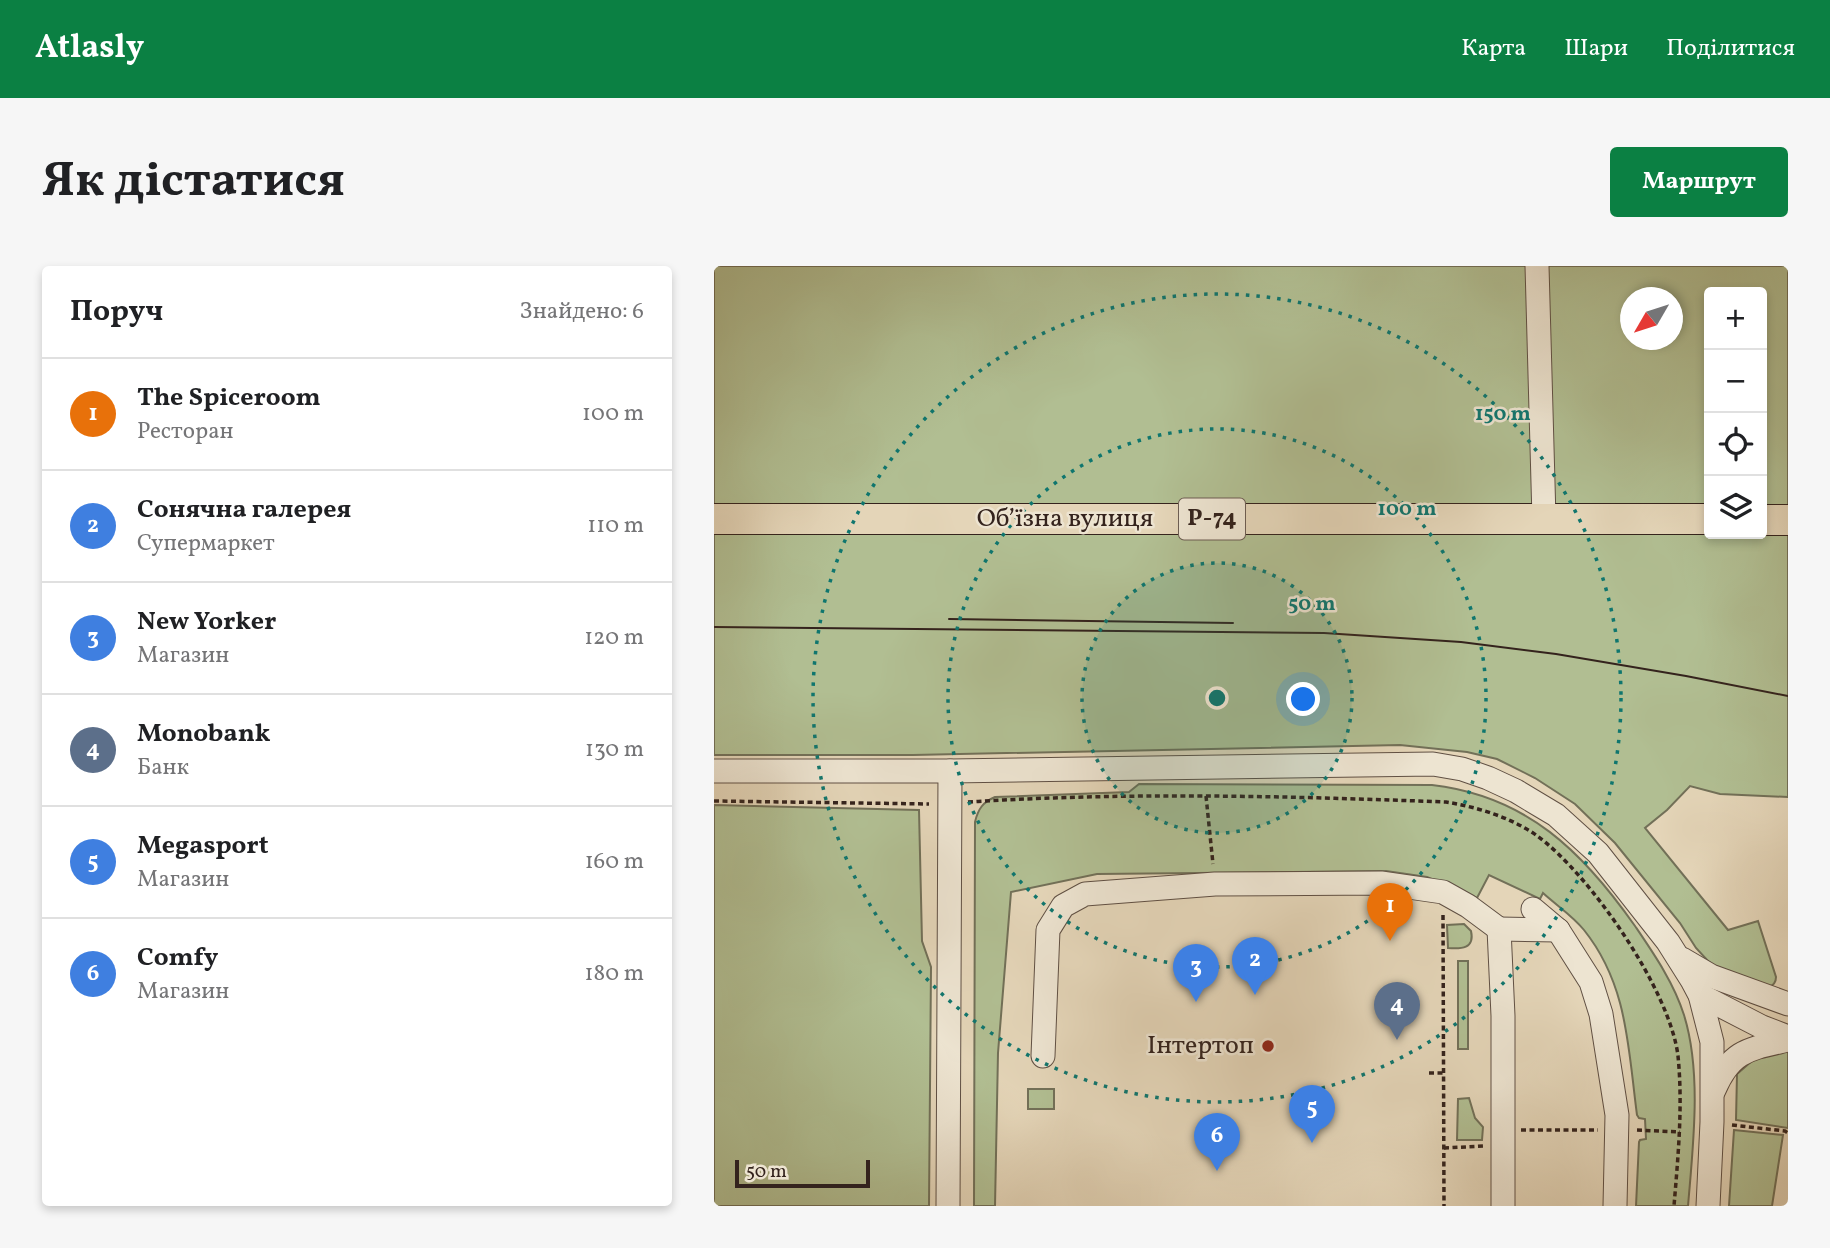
<!DOCTYPE html>
<html lang="uk">
<meta charset="utf-8">
<style>
:root{--surface:#fff;--page:#f6f6f6;--text:#202124;--muted:#757577;--line:#e0e0e0;--accent:#0b8043}
body{margin:0;font-family:Vollkorn,serif;background:var(--page);color:var(--text)}
.controls{position:absolute;right:21px;top:21px;display:grid;overflow:hidden;border-radius:7px;box-shadow:0 4px 10px #0003}
.controls button{width:63px;height:63px;display:grid;place-items:center;padding:0;border:0;border-bottom:2px solid var(--line);background:var(--surface);color:var(--text);font:35px sans-serif}
.compass{position:absolute;left:906px;top:21px;width:63px;height:63px;border-radius:50%;background:var(--surface);box-shadow:0 4px 10px #0003;rotate:231deg}
.scale{position:absolute;left:21px;bottom:18px;width:135px;box-sizing:border-box;padding-left:7px;border:4px solid #34231d;border-top:0;font-size:19px;line-height:24px;white-space:nowrap;color:#34231d;-webkit-text-stroke:5px #ede4d1;paint-order:stroke}
.you{position:absolute;left:590px;top:434px;width:24px;height:24px;margin:-18px;border:5px solid #fff;border-radius:50%;background:#1a73e8;box-shadow:0 0 0 10px #1a73e833}
.badge{display:grid;place-items:center;width:46px;height:46px;border-radius:50%;background:var(--accent);color:#fff;font-size:23px;font-weight:700}
.pin{position:absolute;translate:-50% -58px;filter:drop-shadow(0 2px 4px #0008)}
.pin::after{content:'';position:absolute;top:37px;width:24px;height:21px;background:inherit;clip-path:polygon(0 0,100% 0,50% 100%)}
.list{margin:0;padding:0;list-style:none}
h2{display:flex;justify-content:space-between;align-items:center;height:91px;margin:0;padding:0 28px;font-size:30px}
h2 small{font-size:23px;font-weight:400;color:var(--muted)}
.list li{display:grid;grid-template-columns:46px 1fr auto;gap:21px;align-items:center;box-sizing:border-box;height:112px;padding:0 28px;border-top:2px solid var(--line)}
.list b{display:block;font-size:26px;white-space:nowrap}
.list p{margin:0;font-size:23px;white-space:nowrap;color:var(--muted)}
.list em{font-size:23px;font-style:normal;color:var(--muted)}
.icon{flex:none;width:38px;height:38px;fill:none;stroke:currentColor;stroke-width:2;stroke-linecap:round;stroke-linejoin:round}
.map{position:relative;flex:none;width:1074px;height:940px;overflow:hidden;border-radius:7px}
header{display:flex;align-items:center;gap:42px;box-sizing:border-box;height:98px;padding:0 35px;background:var(--accent);color:#fff}
header strong{font-size:33px}
nav{display:flex;gap:38px;margin-inline-start:auto;font-size:24px}
.intro{display:flex;align-items:center;justify-content:space-between;box-sizing:border-box;height:168px;padding:0 42px}
h1{margin:0;font-size:49px}
.button{padding:18px 32px;border-radius:7px;background:var(--accent);color:#fff;font-size:24px;font-weight:700}
main{display:flex;gap:42px;padding:0 42px}
aside{flex:1;background:var(--surface);border-radius:7px;box-shadow:0 4px 10px #0003}
.map>svg:first-child{display:block}
</style>
<header>
<strong>Atlasly</strong>
<nav><a>Карта</a><a>Шари</a><a>Поділитися</a></nav>
</header>
<div class="intro"><h1>Як дістатися</h1><a class="button">Маршрут</a></div>
<main>
<aside>
<h2>Поруч<small>Знайдено: 6</small></h2>
<ul class="list">
<li><span class="badge" style="background:#e8710a">1</span><div><b>The Spiceroom</b><p>Ресторан</p></div><em>100 m</em></li>
<li><span class="badge" style="background:#3f7fe0">2</span><div><b>Сонячна галерея</b><p>Супермаркет</p></div><em>110 m</em></li>
<li><span class="badge" style="background:#3f7fe0">3</span><div><b>New Yorker</b><p>Магазин</p></div><em>120 m</em></li>
<li><span class="badge" style="background:#5c6f8a">4</span><div><b>Monobank</b><p>Банк</p></div><em>130 m</em></li>
<li><span class="badge" style="background:#3f7fe0">5</span><div><b>Megasport</b><p>Магазин</p></div><em>160 m</em></li>
<li><span class="badge" style="background:#3f7fe0">6</span><div><b>Comfy</b><p>Магазин</p></div><em>180 m</em></li>
</ul>
</aside>
<div class="map">
<svg width="1074" height="940" viewBox="0 0 1074 940">
<rect width="100%" height="100%" fill="#e4d5b8"/>
<filter id="stains"><feTurbulence type="fractalNoise" baseFrequency=".00286" numOctaves="4"/><feColorMatrix values="0 0 0 0 .2 0 0 0 0 .09 0 0 0 0 .02 0 0 0 .5 -.17"/></filter>
<radialGradient id="worn" r=".72"><stop offset=".6" stop-color="#630" stop-opacity="0"/><stop offset="1" stop-color="#630" stop-opacity=".3"/></radialGradient>
<g fill="#b1be92" stroke="#727058" stroke-width="2" fill-rule="evenodd">
<path d="M 0,0 L 1074,0 L 1074,531 L 1006,528 L 976,520 L 953,544 L 931,562 L 1014,664 L 1044,655 L 1062,711 C 1062,716 1060,719 1055,721 L 1005,703 L 994,695 L 982,682 L 966,657 L 901,577 L 861,538 L 821,512 L 783,493 L 753,486 L 686,479 L 199,489 L 0,489 ZM 995,26 L 1048,26 L 1048,268 L 995,268 ZM 917,32 L 959,32 L 959,74 L 917,74 Z"/>
<path d="M 425,518 L 718,519 C 813,530 869,586 921,660 C 940,688 960,717 970,749 C 988,807 979,880 974,940 L 922,940 L 925,876 L 926,874 L 932,873 L 931,853 L 925,852 L 923,849 C 914,782 914,719 870,664 C 859,650 842,639 829,627 L 826,633 L 775,609 L 763,632 L 713,611 L 672,605 L 383,608 L 297,626 L 284,787 L 281,940 L 260,940 L 261,556 C 264,543 269,536 281,531 L 415,526 Z"/>
<polygon points="0,539 205,544 208,675 217,701 215,940 0,940"/>
<path d="M 750,658 L 757,665 C 761,683 747,683 734,682 L 733,659 Z"/>
<rect x="744" y="695" width="10" height="88"/>
<polygon points="1074,783 1074,862 1022,854 1023,808 1039,794"/>
<rect x="314" y="823" width="26" height="20"/>
<polygon points="755,832 761,852 769,861 768,874 743,874 744,833"/>
<polygon points="1020,864 1069,869 1058,940 1015,940"/>
</g>
<g fill="none" stroke-linecap="round" stroke-linejoin="round">
<g stroke="#605044" stroke-width="25">
<g id="minor">
<polyline points="823,0 830,253"/>
<polyline points="0,505 236,505 719,498 748,503 774,512 802,525 842,549 884,587 954,676 978,714 986,729 998,776 998,856 994,940"/>
<polyline points="819,643 844,664 877,716 887,748 903,849 901,940"/>
<polyline points="968,693 997,710 1074,738"/>
<polyline points="986,729 1048,761 1074,771"/>
<polyline points="329,790 334,664 349,640 371,628 501,618 667,617 729,626 754,640 785,663"/>
<path d="M 1000,824 C 1017,784 1035,783 1074,774"/>
<polyline points="234,940 236,505"/>
<polyline points="789,940 789,750 785,663 844,664"/>
</g>
</g>
<g stroke="#34231d" stroke-width="32">
<g id="major">
<polyline points="0,253 995,253"/>
<polyline points="1048,254 1074,254"/>
</g>
</g>
<g stroke="#34231d" stroke-width="3.5" stroke-dasharray="5 3.5" stroke-linecap="butt">
<polyline points="492,530 499,598"/>
<polyline points="0,535 215,538"/>
<path d="M 254,536 C 413,526 573,530 732,536 C 763,541 796,551 822,569 C 876,608 956,724 964,790 C 969,840 964,891 960,940"/>
<polyline points="729,649 730,940"/>
<polyline points="715,807 730,807"/>
<polyline points="1018,859 1071,865 1074,867"/>
<polyline points="807,864 884,864"/>
<polyline points="923,864 966,866"/>
<polyline points="730,882 771,880"/>
</g>
<use href="#minor" stroke="#ede4d1" stroke-width="23"/>
<use href="#major" stroke="#e4d5b8" stroke-width="30"/>
<g stroke="#34231d" stroke-width="2">
<polyline points="235,353 519,357"/>
<polyline points="0,361 610,367 747,376 842,388 972,410 1074,430"/>
</g>
</g>
<circle cx="503" cy="432" r="135" fill="#0f766e" fill-opacity=".12"/>
<g fill="none" stroke="#0f766e" stroke-width="3.5" stroke-dasharray="3.5 7">
<circle cx="503" cy="432" r="135"/>
<circle cx="503" cy="432" r="269"/>
<circle cx="503" cy="432" r="404"/>
</g>
<circle fill="#8f2418" stroke="#ede4d1" stroke-width="2.5" cx="554" cy="780" r="7"/>
<g text-anchor="middle" dominant-baseline="central" stroke-width="5" stroke-linejoin="round" paint-order="stroke">
<rect fill="#ede4d1" stroke="#6c5d53" stroke-width="2" x="465" y="232.5" width="66" height="41" rx="5"/>
<g font-size="24" font-weight="bold" fill="#34231d">
<text x="498" y="253">Р-74</text>
</g>
<g font-size="26" fill="#34231d" stroke="#ede4d1">
<text x="351" y="253">Обʼїзна вулиця</text>
</g>
<g font-size="26" fill="#34231d" stroke="#ede4d1" text-anchor="end">
<text x="540" y="780">Інтертоп</text>
</g>
</g>
<circle cx="503" cy="432" r="10" fill="#0f766e" stroke="#ede4d1" stroke-width="3.5"/>
<g font-size="21" text-anchor="middle" font-weight="bold" fill="#0f766e" stroke="#ede4d1" stroke-width="5" stroke-linejoin="round" paint-order="stroke">
<text x="789" y="154">150 m</text>
<text x="693" y="249">100 m</text>
<text x="598" y="344">50 m</text>
</g>
<rect width="100%" height="100%" filter="url(#stains)"/>
<rect width="100%" height="100%" fill="url(#worn)"/>
</svg>
<div class="controls">
<button>+</button>
<button>−</button>
<button><svg class="icon" aria-label="locate" viewBox="0 0 24 24"><circle cx="12" cy="12" r="6"/><path d="M12 2v4M12 18v4M2 12h4M18 12h4"/></svg></button>
<button><svg class="icon" aria-label="layers" viewBox="0 0 24 24"><path d="M12 4l9 5-9 5-9-5zM3 14l9 5 9-5"/></svg></button>
</div>
<svg class="compass" viewBox="-18 -18 36 36"><path d="M0-13l5 13h-10z" fill="#e53935"/><path d="M0 13l5-13h-10z" fill="#757577"/></svg>
<div class="scale">50 m</div>
<div class="you"></div>
<div class="pin badge" style="left:676px;top:675px;background:#e8710a">1</div>
<div class="pin badge" style="left:541px;top:729px;background:#3f7fe0">2</div>
<div class="pin badge" style="left:482px;top:736px;background:#3f7fe0">3</div>
<div class="pin badge" style="left:683px;top:774px;background:#5c6f8a">4</div>
<div class="pin badge" style="left:598px;top:877px;background:#3f7fe0">5</div>
<div class="pin badge" style="left:503px;top:905px;background:#3f7fe0">6</div>
</div>
</main>
